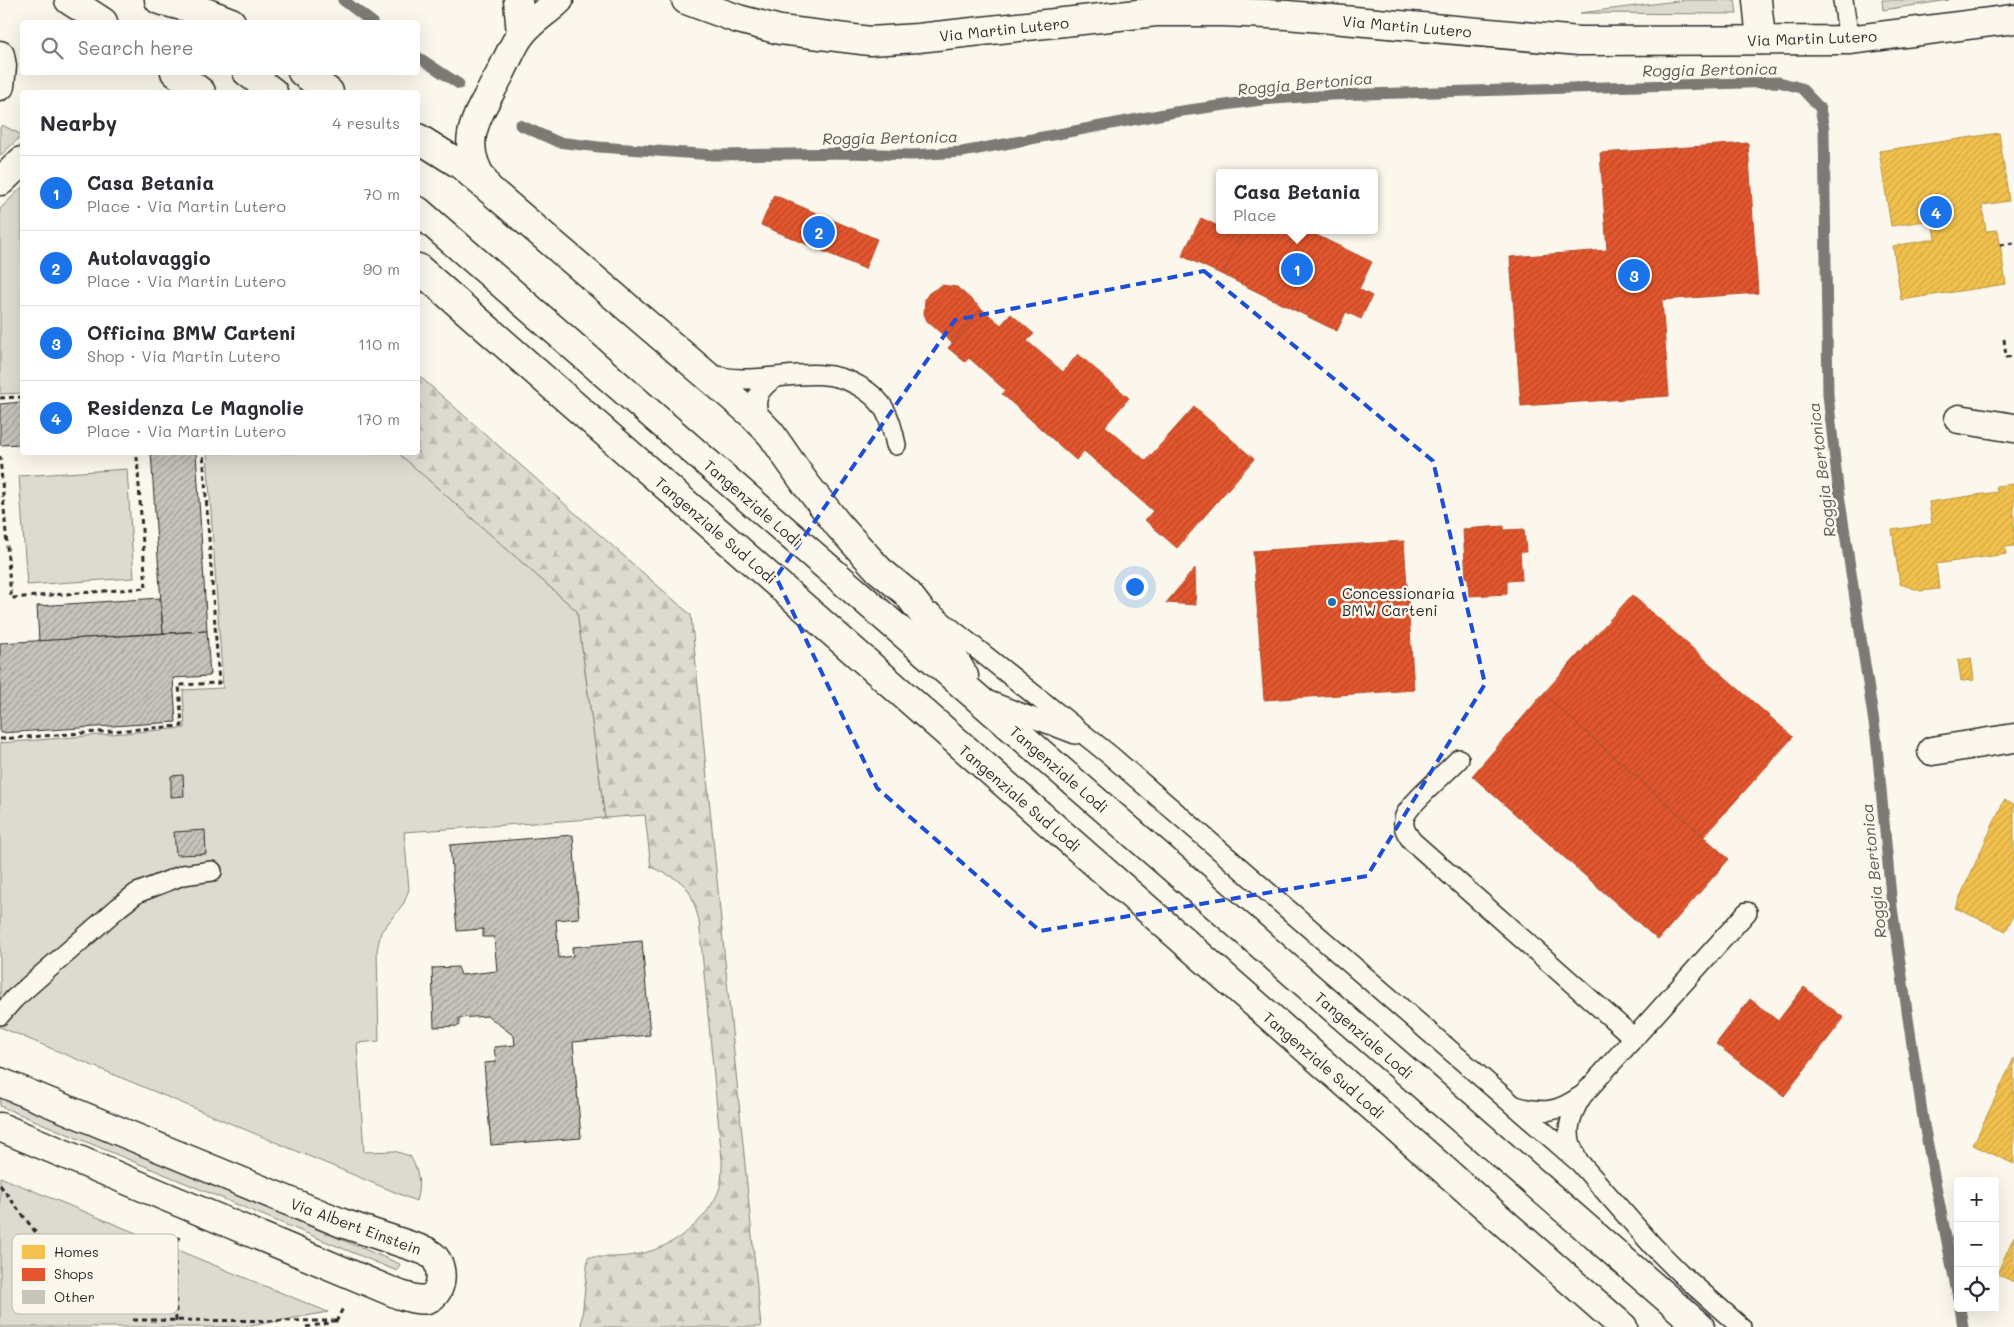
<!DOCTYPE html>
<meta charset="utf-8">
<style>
:root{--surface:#fff;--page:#f7f7f7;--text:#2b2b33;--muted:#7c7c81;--line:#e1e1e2;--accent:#1a73e8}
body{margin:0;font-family:Mali,sans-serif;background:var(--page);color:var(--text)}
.controls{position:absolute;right:15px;bottom:15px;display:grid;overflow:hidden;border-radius:5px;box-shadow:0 5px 20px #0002}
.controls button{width:45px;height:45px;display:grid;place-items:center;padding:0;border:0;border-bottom:1px solid var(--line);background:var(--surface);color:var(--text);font:25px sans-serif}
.you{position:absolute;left:1134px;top:586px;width:18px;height:18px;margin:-12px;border:4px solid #fff;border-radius:50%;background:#1a73e8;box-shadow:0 0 0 8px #1a73e833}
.badge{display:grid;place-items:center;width:32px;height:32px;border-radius:50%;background:var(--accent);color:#fff;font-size:16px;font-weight:700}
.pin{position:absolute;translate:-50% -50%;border:2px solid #fff;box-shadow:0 1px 5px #0006}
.popup{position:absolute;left:1216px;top:169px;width:162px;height:65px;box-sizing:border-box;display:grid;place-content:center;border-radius:5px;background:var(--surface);filter:drop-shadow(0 1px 4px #0005);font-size:16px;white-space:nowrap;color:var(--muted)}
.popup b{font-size:19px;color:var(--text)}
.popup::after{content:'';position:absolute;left:50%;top:100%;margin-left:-10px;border:10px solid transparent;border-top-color:var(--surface)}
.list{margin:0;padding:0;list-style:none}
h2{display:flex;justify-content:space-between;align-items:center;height:65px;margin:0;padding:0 20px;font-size:21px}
h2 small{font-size:16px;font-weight:400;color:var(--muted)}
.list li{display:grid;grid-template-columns:32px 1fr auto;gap:15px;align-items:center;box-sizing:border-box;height:75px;padding:0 20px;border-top:1px solid var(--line)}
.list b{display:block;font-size:19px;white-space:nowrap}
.list p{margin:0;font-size:16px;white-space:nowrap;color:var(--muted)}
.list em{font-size:16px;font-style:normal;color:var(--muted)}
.icon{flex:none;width:28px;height:28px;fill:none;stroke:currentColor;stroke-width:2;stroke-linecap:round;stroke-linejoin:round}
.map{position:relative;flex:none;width:2014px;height:1327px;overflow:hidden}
.search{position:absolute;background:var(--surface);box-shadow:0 5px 20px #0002;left:20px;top:20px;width:400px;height:55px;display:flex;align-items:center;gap:12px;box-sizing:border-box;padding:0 18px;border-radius:5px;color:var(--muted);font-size:19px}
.panel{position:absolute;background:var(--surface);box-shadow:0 5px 20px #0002;left:20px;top:90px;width:400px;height:365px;border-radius:5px}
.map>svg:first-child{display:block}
</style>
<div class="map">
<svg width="2014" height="1327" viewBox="0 0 2014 1327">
<defs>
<pattern id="forest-firs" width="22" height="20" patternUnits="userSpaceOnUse" patternTransform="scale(1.25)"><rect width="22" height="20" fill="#dddad0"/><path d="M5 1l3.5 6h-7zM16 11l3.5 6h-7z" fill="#bebbb3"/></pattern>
<pattern id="homes-hatch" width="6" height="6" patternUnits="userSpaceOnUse" patternTransform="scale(1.25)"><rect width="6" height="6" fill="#f2c14e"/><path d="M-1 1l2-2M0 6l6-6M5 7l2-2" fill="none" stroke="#d0a644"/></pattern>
<pattern id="shops-hatch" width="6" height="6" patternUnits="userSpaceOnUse" patternTransform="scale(1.25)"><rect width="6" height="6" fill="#e4572e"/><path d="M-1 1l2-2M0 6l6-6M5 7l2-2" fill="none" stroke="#b94827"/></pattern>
<pattern id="building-hatch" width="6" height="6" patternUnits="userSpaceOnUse" patternTransform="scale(1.25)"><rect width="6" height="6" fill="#c7c4bc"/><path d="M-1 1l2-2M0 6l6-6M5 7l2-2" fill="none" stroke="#a29f99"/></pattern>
</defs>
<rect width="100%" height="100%" fill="#fbf7ec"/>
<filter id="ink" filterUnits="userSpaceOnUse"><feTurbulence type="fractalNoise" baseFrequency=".02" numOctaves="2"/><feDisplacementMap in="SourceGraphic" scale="10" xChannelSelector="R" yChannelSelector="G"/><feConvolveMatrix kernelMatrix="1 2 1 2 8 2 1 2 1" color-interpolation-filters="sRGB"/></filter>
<g filter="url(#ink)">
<g fill="#dddad0" stroke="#84827e">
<polygon points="1685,0 1735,0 1737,14 1580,13"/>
<polygon points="1882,0 1949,0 1883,10"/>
<polygon points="2,125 22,135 0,156 0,128"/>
<polygon points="22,187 22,393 0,394 0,209"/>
<path d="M 207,453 L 398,453 L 577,611 L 605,818 L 404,832 L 409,889 L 404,903 L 381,932 L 377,950 L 379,1041 L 357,1043 L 364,1152 L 394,1151 L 410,1156 C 419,1171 421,1184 416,1201 L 0,1027 L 0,743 L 185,728 L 183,690 L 223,688 Z"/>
<polygon points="127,469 134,578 27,585 19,476"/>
<polygon points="0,1097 400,1264 397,1271 0,1106"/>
<polygon points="0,1177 328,1312 245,1327 0,1327"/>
</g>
<path fill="url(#forest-firs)" stroke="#84827e" d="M 418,375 L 691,615 L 761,1327 L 581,1327 L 588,1257 C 605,1257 622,1258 639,1254 C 672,1248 709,1221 720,1187 C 722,1179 722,1169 722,1160 L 699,921 C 689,882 686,883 651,867 L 645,815 L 605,818 L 577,611 L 398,453 L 418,452 Z"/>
<g fill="url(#homes-hatch)" stroke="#b69444">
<polygon points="1999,133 2009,201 1982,205 1986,231 1998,230 2006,284 1901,300 1893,246 1935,239 1932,220 1891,226 1879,151"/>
<polygon points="2014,484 2014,546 2005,547 2006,554 1936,564 1939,589 1921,591 1900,584 1892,530 1932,524 1929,502 1997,492 1996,486"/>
<polygon points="1971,658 1974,680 1961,681 1958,660"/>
<polygon points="2004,800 2014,804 2014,913 2006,931 1955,908"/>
<polygon points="2014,1058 2014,1164 1973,1145"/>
<polygon points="2014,1236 2014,1282 1997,1274"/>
</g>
<g fill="url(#shops-hatch)" stroke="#ac4a2d">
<polygon points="1748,143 1758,293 1662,300 1669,396 1521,406 1510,257 1607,250 1600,153"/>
<polygon points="774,195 877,239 865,269 761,225"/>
<polygon points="1201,218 1220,227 1220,230 1245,230 1223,275 1182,256"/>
<polygon points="1245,230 1306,230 1372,262 1359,289 1372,296 1361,319 1346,312 1337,331 1223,275"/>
<polygon points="942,285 957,287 982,309 952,343 927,321 924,314 925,299 929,293"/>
<polygon points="982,309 1001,325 1011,314 1034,334 1027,341 1063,372 1078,354 1129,398 1105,426 1146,461 1194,407 1254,459 1177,548 1145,520 1153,511 1084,451 1076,460 1002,394 1005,390 969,358 965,362 948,348"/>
<polygon points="1504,526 1504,530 1524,529 1526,552 1520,552 1522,580 1507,581 1507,594 1469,596 1468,578 1466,578 1463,529"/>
<polygon points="1404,541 1414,690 1264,700 1253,551"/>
<polygon points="1195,568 1196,605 1166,603 1171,597"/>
<polygon points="1632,595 1793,737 1704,836 1543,694"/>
<polygon points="1543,694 1729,859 1658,940 1472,776"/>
<polygon points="1804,987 1844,1018 1784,1096 1716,1044 1750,999 1778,1021"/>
</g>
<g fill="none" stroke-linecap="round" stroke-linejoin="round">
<g stroke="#7b7a75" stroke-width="11">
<polyline points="343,0 372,22"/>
<polyline points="418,57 459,84"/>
<polyline points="520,125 558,142 599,147 714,155 850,153 912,155 962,152 1175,112 1261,100 1331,95 1779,82 1801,88 1820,108 1824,129 1828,395 1838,488 1876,736 1892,907 1908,1018 1924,1125 1958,1298"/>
<polyline points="1960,1308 1963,1327"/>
</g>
</g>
<g fill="url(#building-hatch)" stroke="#2b2b2b">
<polygon points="22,402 22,444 0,445 0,404"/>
<polygon points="151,452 196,452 207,631 163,633"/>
<polygon points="160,598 163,633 39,641 37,606"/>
<polygon points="207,631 210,676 173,678 176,722 0,733 0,643"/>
<polygon points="183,775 184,796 171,797 171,776"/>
<polygon points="205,830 206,854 176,855 174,832"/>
<polygon points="573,835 579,918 556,920 559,958 573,956 572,947 642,941 650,1035 573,1042 581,1138 491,1145 484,1063 496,1062 494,1047 515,1045 514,1036 488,1016 459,1018 459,1026 434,1027 432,968 458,967 461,975 497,971 494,937 483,937 483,929 457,931 450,845"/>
</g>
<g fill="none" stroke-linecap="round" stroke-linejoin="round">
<g stroke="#2b2b2b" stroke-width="22">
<g id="lane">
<polyline points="1843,0 1849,40"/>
<path d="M 707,373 C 757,392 812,358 859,386 C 885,401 890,416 896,445"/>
<path d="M 762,425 C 753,404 754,391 775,378"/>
<polyline points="933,614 1111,756 1580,1163 1653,1246 1680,1273 1741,1327"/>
<polyline points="989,701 1075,734"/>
<path d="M 1459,759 C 1448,771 1410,803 1405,816 C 1401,826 1407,834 1412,841 L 1634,1038"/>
<polyline points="0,1015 14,999 119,907 137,893 183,875 212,871"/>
<path d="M 1515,1106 C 1543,1114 1557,1113 1581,1096"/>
<path d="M 1577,1158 C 1563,1135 1569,1117 1582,1096 L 1747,912"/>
</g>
</g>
<g stroke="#2b2b2b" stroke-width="31">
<g id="street">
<polyline points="686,0 738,19 780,30 870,41 918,38 1156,12 1223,12 1287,15 1579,41 1849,40 2014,19"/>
<polyline points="1757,0 1761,40"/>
<polyline points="1959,419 2014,428"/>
<polyline points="1932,751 2014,738"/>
<path d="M 0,1082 L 342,1223 L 426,1251 C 428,1253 433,1255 435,1258 C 444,1269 443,1294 427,1299 C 418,1301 408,1297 400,1295 L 0,1127"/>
</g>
</g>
<g stroke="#2b2b2b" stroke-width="31">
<g id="highway">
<polyline points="69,0 103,22"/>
<polyline points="159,0 205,12 231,22"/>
<polyline points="518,0 521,34"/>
<polyline points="0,55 2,66 0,86"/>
<polyline points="175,72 201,92"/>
<polyline points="247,72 273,92"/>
<polyline points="302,72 329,92"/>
<polyline points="418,138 461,165 753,415 771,434 805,483 839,526 879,570 907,593 943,640 964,676"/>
<polyline points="1,181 22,161"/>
<path d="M 485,183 C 455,141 480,113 500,74 C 507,61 513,44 522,33 C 532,20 547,12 559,0"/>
<polyline points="418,211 1700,1327"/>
<polyline points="418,268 1623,1327"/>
</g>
</g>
<g stroke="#2b2b2b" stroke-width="3" stroke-dasharray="5 4" stroke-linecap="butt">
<polyline points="2000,245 2014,243"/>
<polyline points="2004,339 2006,357 2014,356"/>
<polyline points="0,398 22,397"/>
<polyline points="0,456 11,598 146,588 137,457"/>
<polyline points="0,739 182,726 179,685 219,683 203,452"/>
<polyline points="0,1185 67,1274"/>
<polyline points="133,1320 337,1321"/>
<polyline points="176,1321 175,1249 179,1237"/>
<polyline points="336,1322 344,1306"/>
<polyline points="306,1327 330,1323"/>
</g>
<use href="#lane" stroke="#fbf7ec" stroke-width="19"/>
<use href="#street" stroke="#fbf7ec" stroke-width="28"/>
<use href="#highway" stroke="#fbf7ec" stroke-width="28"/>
</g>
</g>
<path fill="none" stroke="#1d4ed8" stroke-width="4" stroke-dasharray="10 6" stroke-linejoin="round" d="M 1204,271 L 1433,461 L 1485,684 L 1367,876 L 1040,931 L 877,788 L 776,577 L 955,320 Z"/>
<circle fill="#1f6fb2" stroke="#fbf7ec" stroke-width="2" cx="1332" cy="602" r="5"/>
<g text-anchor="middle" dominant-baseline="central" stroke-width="5" stroke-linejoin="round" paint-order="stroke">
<g font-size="15" fill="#2b2b2b" stroke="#fbf7ec">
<text transform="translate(1407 26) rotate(5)">Via Martin Lutero</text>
<text transform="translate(1004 29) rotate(-6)">Via Martin Lutero</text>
<text transform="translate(1812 38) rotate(-2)">Via Martin Lutero</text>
<text transform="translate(753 503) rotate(41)">Tangenziale Lodi</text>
<text transform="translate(716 530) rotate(41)">Tangenziale Sud Lodi</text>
<text transform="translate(1059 769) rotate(41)">Tangenziale Lodi</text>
<text transform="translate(1020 798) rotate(41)">Tangenziale Sud Lodi</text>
<text transform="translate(1364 1035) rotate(41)">Tangenziale Lodi</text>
<text transform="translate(1324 1065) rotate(41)">Tangenziale Sud Lodi</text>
<text transform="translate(356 1226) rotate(20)">Via Albert Einstein</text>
</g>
<g font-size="15" fill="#2b2b2b" stroke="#fbf7ec" text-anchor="start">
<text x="1342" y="593">Concessionaria<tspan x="1342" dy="17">BMW Carteni</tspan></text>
</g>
<g font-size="16" font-style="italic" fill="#5a5956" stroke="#fbf7ec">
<text transform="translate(1710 69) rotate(-1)">Roggia Bertonica</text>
<text transform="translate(1305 83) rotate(-5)">Roggia Bertonica</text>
<text transform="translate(890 137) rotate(-1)">Roggia Bertonica</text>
<text transform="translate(1821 470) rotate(-97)">Roggia Bertonica</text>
<text transform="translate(1873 871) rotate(-96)">Roggia Bertonica</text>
</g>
</g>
<rect x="12" y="1234" width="166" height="80" rx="8" fill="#fbf7ec" stroke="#bdbab2" stroke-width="1"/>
<rect x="22" y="1245" width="23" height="14" fill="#f2c14e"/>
<rect x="22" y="1268" width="23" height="13" fill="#e4572e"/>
<rect x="22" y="1290" width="23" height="14" fill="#c7c4bc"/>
<g font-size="14" fill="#2b2b2b">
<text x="54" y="1257">Homes</text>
<text x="54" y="1279">Shops</text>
<text x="54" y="1302">Other</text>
</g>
</svg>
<div class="controls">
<button>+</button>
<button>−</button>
<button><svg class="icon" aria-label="locate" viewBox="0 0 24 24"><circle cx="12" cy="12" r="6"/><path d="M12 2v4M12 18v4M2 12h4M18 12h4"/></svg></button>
</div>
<div class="you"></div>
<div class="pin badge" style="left:1297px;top:269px">1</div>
<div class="popup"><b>Casa Betania</b>Place</div>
<div class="pin badge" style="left:819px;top:232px">2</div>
<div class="pin badge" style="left:1634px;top:275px">3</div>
<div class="pin badge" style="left:1936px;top:212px">4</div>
<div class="search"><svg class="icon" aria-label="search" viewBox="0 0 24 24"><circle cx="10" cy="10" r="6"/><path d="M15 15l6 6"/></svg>Search here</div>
<section class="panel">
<h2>Nearby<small>4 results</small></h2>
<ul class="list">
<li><span class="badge">1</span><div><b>Casa Betania</b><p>Place · Via Martin Lutero</p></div><em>70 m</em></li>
<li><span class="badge">2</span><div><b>Autolavaggio</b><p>Place · Via Martin Lutero</p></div><em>90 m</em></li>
<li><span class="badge">3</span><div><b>Officina BMW Carteni</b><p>Shop · Via Martin Lutero</p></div><em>110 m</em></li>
<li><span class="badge">4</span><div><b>Residenza Le Magnolie</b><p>Place · Via Martin Lutero</p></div><em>170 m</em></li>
</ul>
</section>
</div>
